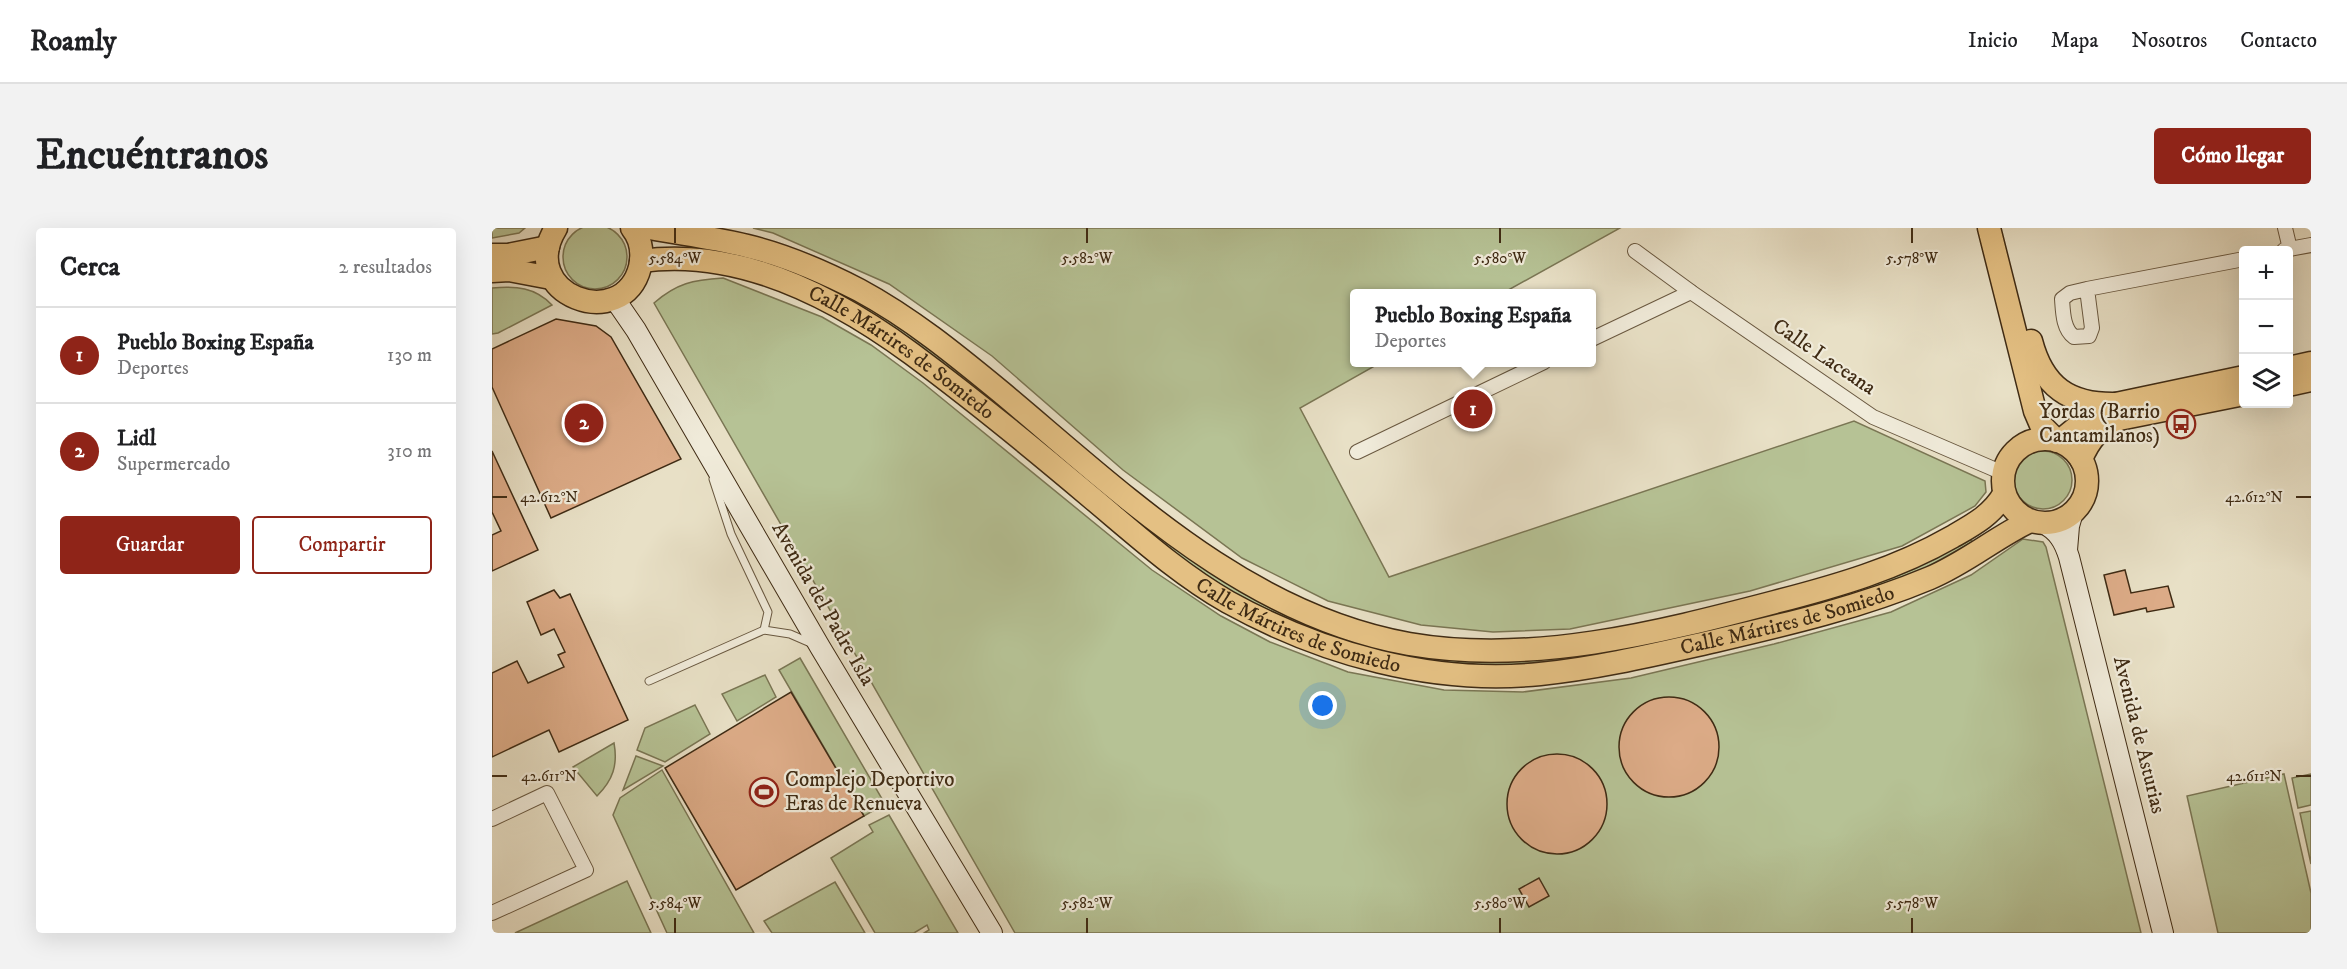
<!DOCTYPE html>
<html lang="es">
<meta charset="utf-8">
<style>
:root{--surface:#fff;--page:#f2f2f2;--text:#202124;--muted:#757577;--line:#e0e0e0;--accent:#8f2418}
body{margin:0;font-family:"IM FELL DW Pica",serif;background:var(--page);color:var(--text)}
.controls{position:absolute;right:18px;top:18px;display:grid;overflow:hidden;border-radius:6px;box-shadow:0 6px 24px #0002}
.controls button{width:54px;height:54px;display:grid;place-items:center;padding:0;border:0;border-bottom:2px solid var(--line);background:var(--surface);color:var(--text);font:30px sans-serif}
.you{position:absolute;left:831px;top:478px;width:21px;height:21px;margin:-15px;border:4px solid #fff;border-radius:50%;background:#1a73e8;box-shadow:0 0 0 9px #1a73e833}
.badge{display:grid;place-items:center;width:39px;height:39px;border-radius:50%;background:var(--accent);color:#fff;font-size:20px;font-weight:700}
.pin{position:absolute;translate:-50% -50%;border:3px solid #fff;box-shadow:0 2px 6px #0006}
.popup{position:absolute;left:858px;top:61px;width:246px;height:78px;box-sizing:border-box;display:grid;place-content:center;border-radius:6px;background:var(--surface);filter:drop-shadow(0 2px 4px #0005);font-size:20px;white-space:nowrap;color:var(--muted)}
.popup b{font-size:22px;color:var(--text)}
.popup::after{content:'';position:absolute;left:50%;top:100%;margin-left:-12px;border:12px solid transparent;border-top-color:var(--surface)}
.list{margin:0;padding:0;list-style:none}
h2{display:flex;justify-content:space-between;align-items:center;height:78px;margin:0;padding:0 24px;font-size:26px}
h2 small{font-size:20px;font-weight:400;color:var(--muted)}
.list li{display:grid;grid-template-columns:39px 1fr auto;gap:18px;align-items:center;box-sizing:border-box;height:96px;padding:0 24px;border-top:2px solid var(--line)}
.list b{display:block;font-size:22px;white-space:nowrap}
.list p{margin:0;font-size:20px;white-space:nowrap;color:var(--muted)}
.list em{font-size:20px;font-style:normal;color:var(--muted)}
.actions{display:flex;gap:12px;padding:18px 24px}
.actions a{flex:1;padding:14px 0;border:2px solid var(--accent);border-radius:6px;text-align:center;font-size:21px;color:var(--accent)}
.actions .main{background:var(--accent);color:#fff}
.icon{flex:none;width:33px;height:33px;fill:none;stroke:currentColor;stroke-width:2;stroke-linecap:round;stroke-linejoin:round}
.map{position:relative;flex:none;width:1819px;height:705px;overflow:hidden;border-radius:6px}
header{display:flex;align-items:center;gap:36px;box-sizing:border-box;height:84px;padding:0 30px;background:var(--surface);border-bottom:2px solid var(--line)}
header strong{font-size:28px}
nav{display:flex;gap:33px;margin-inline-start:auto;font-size:21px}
.intro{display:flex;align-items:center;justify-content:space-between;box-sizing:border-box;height:144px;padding:0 36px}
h1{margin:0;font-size:42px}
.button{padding:15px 27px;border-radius:6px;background:var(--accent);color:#fff;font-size:21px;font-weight:700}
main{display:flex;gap:36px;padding:0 36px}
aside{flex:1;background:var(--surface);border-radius:6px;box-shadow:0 6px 24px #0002}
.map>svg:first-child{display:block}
</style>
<header>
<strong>Roamly</strong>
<nav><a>Inicio</a><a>Mapa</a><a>Nosotros</a><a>Contacto</a></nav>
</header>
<div class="intro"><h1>Encuéntranos</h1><a class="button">Cómo llegar</a></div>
<main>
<aside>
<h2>Cerca<small>2 resultados</small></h2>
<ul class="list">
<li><span class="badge">1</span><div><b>Pueblo Boxing España</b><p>Deportes</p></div><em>130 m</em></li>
<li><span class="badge">2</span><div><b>Lidl</b><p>Supermercado</p></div><em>310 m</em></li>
</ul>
<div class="actions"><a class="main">Guardar</a><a>Compartir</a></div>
</aside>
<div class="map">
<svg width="1819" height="705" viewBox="0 0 1819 705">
<rect width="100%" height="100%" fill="#e8e0c6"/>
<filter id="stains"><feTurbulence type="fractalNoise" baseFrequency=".00333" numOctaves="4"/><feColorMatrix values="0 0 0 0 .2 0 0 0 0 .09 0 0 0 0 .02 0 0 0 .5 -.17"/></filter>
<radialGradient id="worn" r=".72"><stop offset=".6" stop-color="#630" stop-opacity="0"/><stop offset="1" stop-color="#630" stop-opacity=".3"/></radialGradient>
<g fill="#b6c295" stroke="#7a7654" stroke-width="1.5">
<circle cx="103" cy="29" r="32"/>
<polygon points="0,0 33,0 27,5 0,10"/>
<polygon points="261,0 1128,0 1011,65 862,66 862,134 888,135 808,180 897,349 1362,193 1493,253 1494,264 1483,278 1410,318 1258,363 1078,401 1001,404 929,397 836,373 750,330 631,242 500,128 397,56 281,5"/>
<polygon points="197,14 254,26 347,62 420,106 775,377 1039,431 1478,310 1480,314 1428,343 1352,371 1109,427 1019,437 975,437 909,430 827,406 751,371 685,327 441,129 212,22 197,20"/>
<path d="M 231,50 L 330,89 L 379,117 L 431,155 L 660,342 L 729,388 L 778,414 L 856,444 L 952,462 L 1031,464 L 1139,450 L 1282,416 L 1399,384 L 1479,347 L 1531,311 L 1551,314 L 1554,319 L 1649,705 L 523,705 L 162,75 C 185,55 201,52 231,50 Z"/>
<path d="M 0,60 C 24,58 43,59 60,77 L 6,105 L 0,106 Z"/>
<circle cx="1551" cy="252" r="29"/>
<polygon points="308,430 393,576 372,588 287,442"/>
<polygon points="273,447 284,469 245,493 230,466"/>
<polygon points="203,477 218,506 173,534 145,522 153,500"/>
<path d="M 122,515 C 126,537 121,552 105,568 L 81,539 Z"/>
<polygon points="144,528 171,538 131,562"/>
<polygon points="170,542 262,705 175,705 121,587 128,570"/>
<polygon points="1792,546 1819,665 1819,705 1726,705 1695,568"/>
<polygon points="1819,546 1819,577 1806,580 1800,550"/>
<polygon points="1819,583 1819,636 1808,585"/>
<polygon points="397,587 466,705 432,705 437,702 435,697 422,705 383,705 339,630 381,604 377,597"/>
<polygon points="135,653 159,705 23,705"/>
<polygon points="343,654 373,705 280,705 272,693"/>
</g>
<g fill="#dcab87" stroke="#3f2b14" stroke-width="1.5">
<polygon points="64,91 104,98 119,109 189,231 59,290 0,159 0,121"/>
<polygon points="0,223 46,322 0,343 0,307 9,303 0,284"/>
<polygon points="1633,342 1639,365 1676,358 1682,379 1655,384 1654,380 1622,387 1612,347"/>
<polygon points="62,362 68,370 78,366 136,492 67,524 57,502 0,529 0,445 25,433 36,455 72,439 66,427 73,424 62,401 49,407 35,374"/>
<polygon points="299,464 372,588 244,662 173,540"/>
<circle cx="1177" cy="519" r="50"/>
<circle cx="1065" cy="576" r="50"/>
<polygon points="1047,650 1057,668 1037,679 1027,661"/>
</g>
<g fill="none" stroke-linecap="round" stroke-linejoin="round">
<g stroke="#695840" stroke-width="9">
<g id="service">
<polyline points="221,251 239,306 276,384 272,402"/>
<polyline points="157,453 272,402 298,406 321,416"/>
</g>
</g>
<g stroke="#695840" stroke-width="16">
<g id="minor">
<polyline points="1793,0 1798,21"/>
<polyline points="1792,22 1819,17"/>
<polyline points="1143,23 1199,64 1381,189 1511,245"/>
<path d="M 1595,61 L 1600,100 L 1597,108 L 1582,109 C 1571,101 1571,84 1570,71 L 1578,65 L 1595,61 L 1752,31"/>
<polyline points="1100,111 1199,64"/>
<polyline points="865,224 1052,134"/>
<polyline points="0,591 55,565 94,642 0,685"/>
</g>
</g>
<g stroke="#3f2b14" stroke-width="22">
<g id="secondary">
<polyline points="122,70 144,102 328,419 500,705"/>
<path d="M 1551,295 C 1566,303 1572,313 1577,329 L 1671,705"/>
<polyline points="1575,322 1577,298 1581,284"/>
</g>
</g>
<g stroke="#3f2b14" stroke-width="25">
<g id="primary">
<path d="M 64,0 C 23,67 131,106 148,39 C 151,25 149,11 140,0"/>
<path d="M 158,0 C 190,6 223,10 255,18 C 293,27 332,44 367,62 C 419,90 464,127 509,164 C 631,266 754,387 917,416 C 1039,437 1165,405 1283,374 C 1345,358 1404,341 1460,309 C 1481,297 1500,287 1512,266"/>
<polyline points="1497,0 1543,183 1549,197 1565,213"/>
<polyline points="0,27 16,27 56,19"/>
<path id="s1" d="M 149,33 C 247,19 344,70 420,126 C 482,172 542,221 601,271 C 644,307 687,346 736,374 C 830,426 941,457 1048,446 C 1107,440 1165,426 1223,413 C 1296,396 1369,379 1438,350 C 1474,335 1504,309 1538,293"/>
<polyline points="0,43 17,42 59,50"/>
<path d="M 1539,113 C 1551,159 1577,177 1624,176"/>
<polyline points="1796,140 1819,135"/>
<polyline points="1796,157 1819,152"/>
<circle cx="1553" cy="253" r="42"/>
<polyline points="1568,213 1606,182 1624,176 1752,149"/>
<path d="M 1589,231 C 1599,209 1605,203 1627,191 L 1752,166"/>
</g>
</g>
<use href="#service" stroke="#f0ebda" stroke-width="7"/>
<use href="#minor" stroke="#f0ebda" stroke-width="14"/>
<use href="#secondary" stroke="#f0ebda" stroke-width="20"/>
<use href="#primary" stroke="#e4c083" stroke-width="22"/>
</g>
<path fill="none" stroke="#3f2b14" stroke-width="2" d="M 183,0 L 183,15M 595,0 L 595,15M 1008,0 L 1008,15M 1420,0 L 1420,15M 0,269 L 15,269M 1804,269 L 1819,269M 0,548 L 15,548M 1804,548 L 1819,548M 183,690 L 183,705M 595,690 L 595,705M 1008,690 L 1008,705M 1420,690 L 1420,705"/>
<defs>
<g id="bus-ring" transform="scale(1.5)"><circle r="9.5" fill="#f0ebda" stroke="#8f2418" stroke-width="1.5"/><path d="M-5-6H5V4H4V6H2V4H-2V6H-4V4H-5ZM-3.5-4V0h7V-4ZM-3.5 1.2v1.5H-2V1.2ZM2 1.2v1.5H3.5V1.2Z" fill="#8f2418"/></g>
<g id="stadium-ring" transform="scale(1.5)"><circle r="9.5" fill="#f0ebda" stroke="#8f2418" stroke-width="1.5"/><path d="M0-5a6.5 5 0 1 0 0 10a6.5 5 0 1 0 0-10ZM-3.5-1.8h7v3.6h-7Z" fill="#8f2418"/></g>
</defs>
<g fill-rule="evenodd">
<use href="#bus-ring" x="1689" y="196"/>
<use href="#stadium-ring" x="272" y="564"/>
</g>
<g text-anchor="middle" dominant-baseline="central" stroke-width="4.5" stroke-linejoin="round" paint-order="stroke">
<g font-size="21" fill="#3f2b14" stroke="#f0ebda">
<text stroke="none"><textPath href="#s1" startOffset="284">Calle Mártires de Somiedo</textPath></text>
<text transform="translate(1332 129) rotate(34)">Calle Laceana</text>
<text transform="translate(331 376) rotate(60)">Avenida del Padre Isla</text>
<text stroke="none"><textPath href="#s1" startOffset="1274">Calle Mártires de Somiedo</textPath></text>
<text stroke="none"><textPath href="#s1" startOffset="770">Calle Mártires de Somiedo</textPath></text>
<text transform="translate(1647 507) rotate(76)">Avenida de Asturias</text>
</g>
<g font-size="21" fill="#3f2b14" stroke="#f0ebda" text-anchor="end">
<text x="1668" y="184">Yordas (Barrio<tspan x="1668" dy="24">Cantamilanos)</tspan></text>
<text x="293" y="552" text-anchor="start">Complejo Deportivo<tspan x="293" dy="24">Eras de Renueva</tspan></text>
</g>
</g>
<g font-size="15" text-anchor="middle" fill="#3f2b14" stroke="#f0ebda" stroke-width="4.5" stroke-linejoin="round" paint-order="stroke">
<text x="183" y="35">5.584°W</text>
<text x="595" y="35">5.582°W</text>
<text x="1008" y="35">5.580°W</text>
<text x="1420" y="35">5.578°W</text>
<text x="57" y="274">42.612°N</text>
<text x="1762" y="274">42.612°N</text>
<text x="57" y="553">42.611°N</text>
<text x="1762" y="553">42.611°N</text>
<text x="183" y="680">5.584°W</text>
<text x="595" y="680">5.582°W</text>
<text x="1008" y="680">5.580°W</text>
<text x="1420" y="680">5.578°W</text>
</g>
<rect width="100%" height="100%" filter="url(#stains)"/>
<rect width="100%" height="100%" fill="url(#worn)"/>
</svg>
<div class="controls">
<button>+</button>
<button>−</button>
<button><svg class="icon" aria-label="layers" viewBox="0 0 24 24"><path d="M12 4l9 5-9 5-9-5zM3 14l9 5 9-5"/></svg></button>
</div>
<div class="you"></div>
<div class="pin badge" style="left:981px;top:181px">1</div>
<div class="popup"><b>Pueblo Boxing España</b>Deportes</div>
<div class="pin badge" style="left:92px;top:195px">2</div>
</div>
</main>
